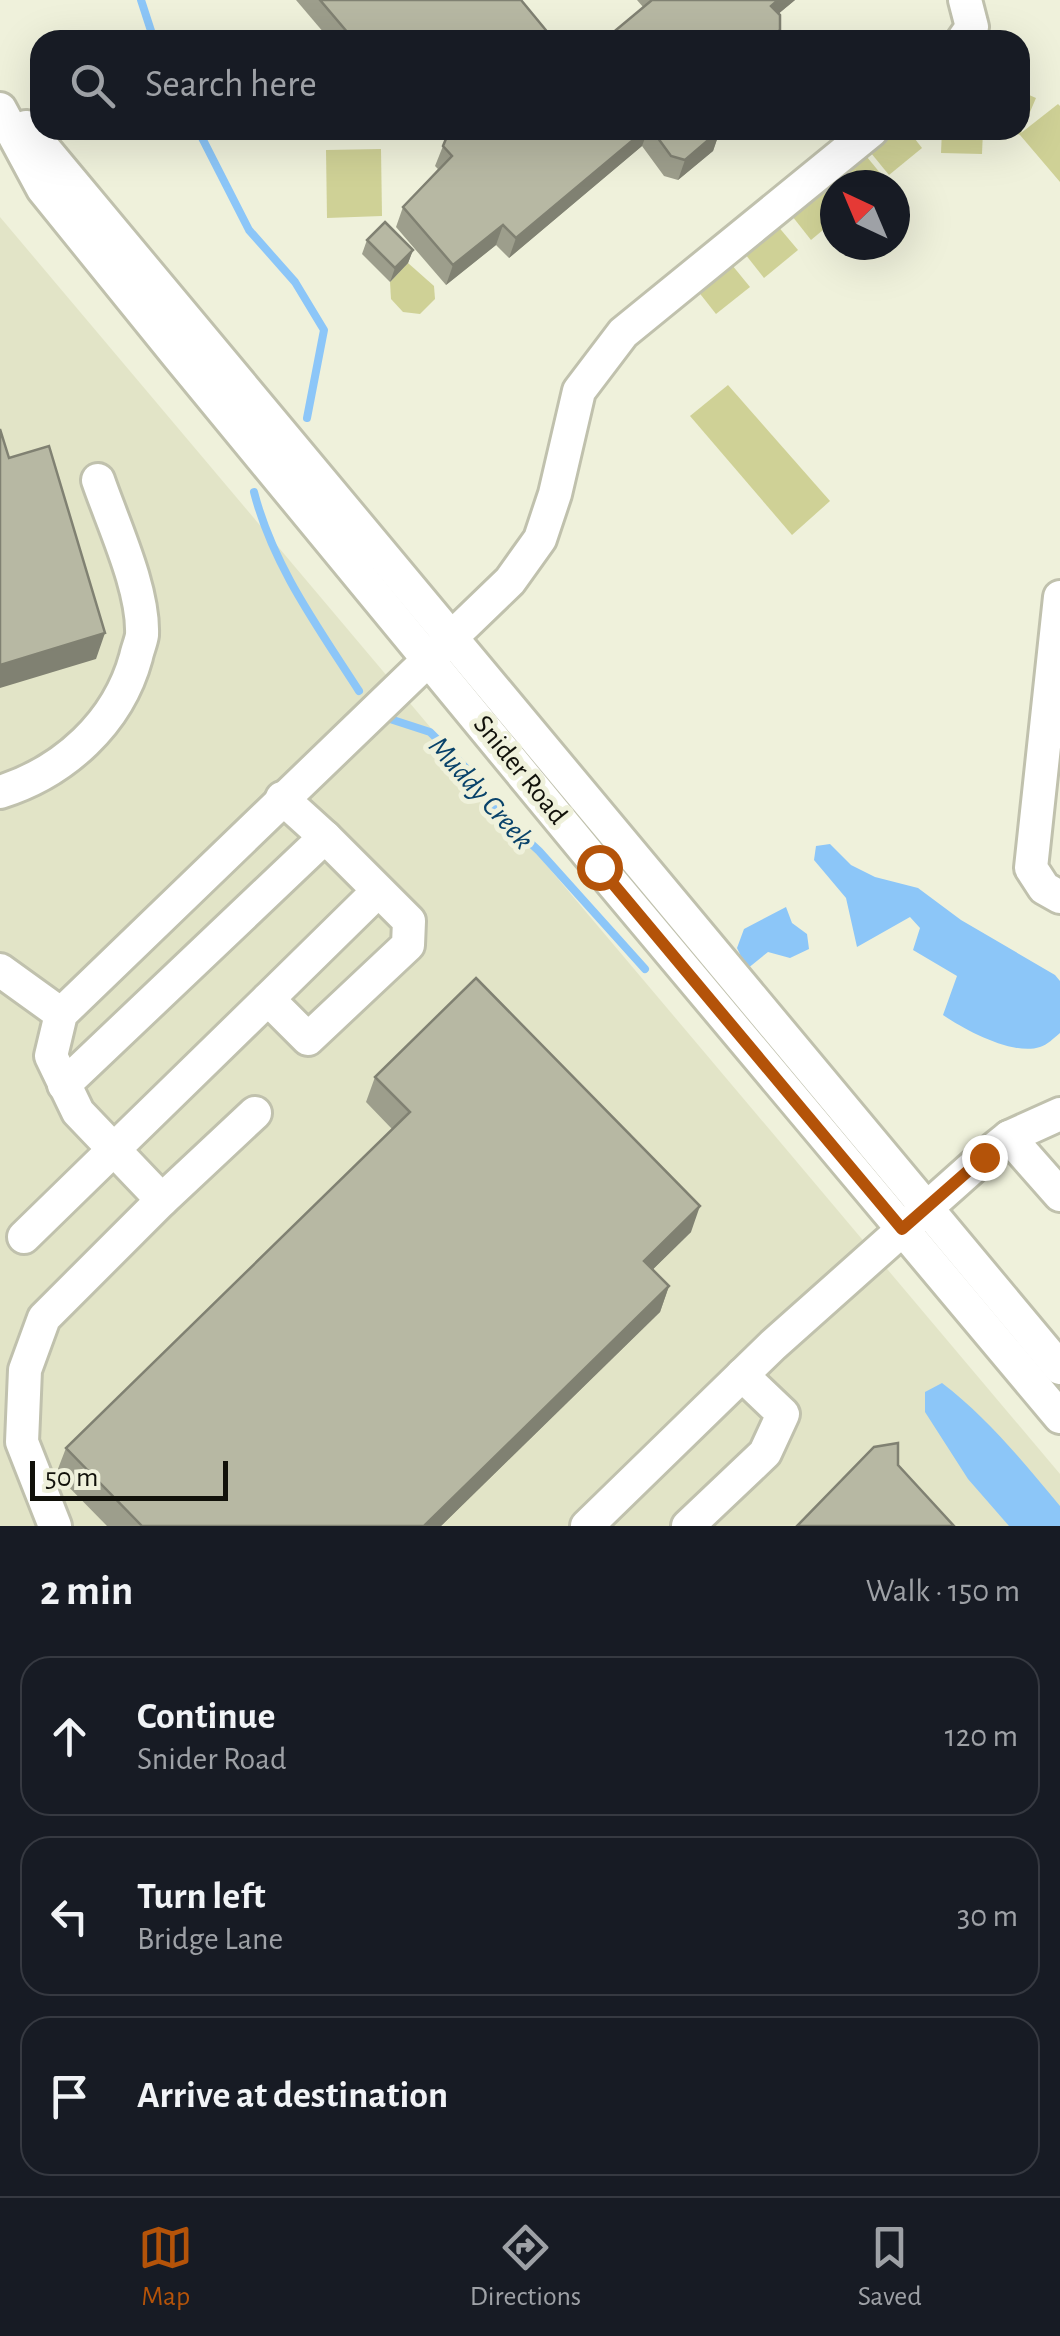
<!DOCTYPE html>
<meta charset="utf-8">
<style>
:root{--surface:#171b24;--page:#20242c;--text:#f1f3f6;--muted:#9ea1a6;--line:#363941;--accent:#b45309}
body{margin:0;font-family:"Alegreya Sans",sans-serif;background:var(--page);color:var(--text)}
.compass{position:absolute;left:820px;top:170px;width:90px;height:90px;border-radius:50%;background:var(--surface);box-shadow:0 10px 40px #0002;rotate:316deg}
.scale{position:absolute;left:30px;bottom:25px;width:198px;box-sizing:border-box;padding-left:10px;border:5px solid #11110a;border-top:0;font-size:28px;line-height:35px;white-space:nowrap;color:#11110a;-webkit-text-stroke:8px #eff1db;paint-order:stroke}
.stop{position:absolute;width:30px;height:30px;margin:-22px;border:8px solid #b45309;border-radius:50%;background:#fff}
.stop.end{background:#b45309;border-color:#fff;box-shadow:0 2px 10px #0008}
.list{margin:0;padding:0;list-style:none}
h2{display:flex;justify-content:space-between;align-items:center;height:130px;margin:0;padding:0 40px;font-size:42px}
h2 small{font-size:32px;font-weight:400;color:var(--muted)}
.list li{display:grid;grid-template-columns:65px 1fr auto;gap:30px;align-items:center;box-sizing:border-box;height:160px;margin:0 20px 20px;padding:0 20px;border:2px solid var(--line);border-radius:30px}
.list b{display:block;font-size:38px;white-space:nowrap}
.list p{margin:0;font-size:32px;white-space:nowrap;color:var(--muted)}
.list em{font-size:32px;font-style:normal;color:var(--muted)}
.icon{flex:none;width:55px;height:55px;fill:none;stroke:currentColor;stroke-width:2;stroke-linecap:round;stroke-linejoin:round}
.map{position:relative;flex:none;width:1060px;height:1526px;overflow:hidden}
.search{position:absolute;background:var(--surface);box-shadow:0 10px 40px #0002;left:30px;right:30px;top:30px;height:110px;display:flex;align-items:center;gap:25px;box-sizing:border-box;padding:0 35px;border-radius:30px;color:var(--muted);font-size:38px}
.sheet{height:670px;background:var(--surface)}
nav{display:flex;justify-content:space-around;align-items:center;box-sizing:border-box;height:140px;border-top:2px solid var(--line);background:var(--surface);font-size:28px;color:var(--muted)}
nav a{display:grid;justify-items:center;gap:5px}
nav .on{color:var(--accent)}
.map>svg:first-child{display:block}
</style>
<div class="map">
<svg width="1060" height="1526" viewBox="0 0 1060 1526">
<rect width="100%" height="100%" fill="#eff1db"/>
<polygon fill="#e2e4c7" points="0,217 1060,1474 1060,1526 0,1526"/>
<g fill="#cfd196">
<polygon points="1020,91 1036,98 1021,133 1058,104 1060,106 1060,182 1020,135 1008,130 1020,130"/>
<polygon points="878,130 908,130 922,148 889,175 862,142"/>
<polygon points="942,130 983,130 982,154 941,153"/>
<polygon points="858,146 885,179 877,185 835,186 825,173"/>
<polygon points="381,149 382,216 327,218 326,150"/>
<polygon points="818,180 835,200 835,220 811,240 785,207"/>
<polygon points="771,218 798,250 764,278 738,245"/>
<polygon points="723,254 750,287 716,314 690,281"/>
<polygon points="408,263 434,286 435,299 420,314 403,312 391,299 390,282"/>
<polygon points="728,385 830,501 792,535 690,416"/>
</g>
<g fill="#8cc6f8">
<path d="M 830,844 L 851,865 L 875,877 L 918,888 L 961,920 L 1055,975 L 1060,981 L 1060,1033 C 1054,1038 1047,1045 1040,1047 C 1013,1056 965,1030 943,1015 L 957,976 L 913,950 L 920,928 L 910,917 L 857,947 L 846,898 L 814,860 L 816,846 Z"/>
<polygon points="786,907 792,923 807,934 809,949 790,958 768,952 747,969 737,948 744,929"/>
<path d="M 942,1383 C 988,1418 1023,1462 1060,1506 L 1060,1526 L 1009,1526 L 968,1479 L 925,1412 L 925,1392 Z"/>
</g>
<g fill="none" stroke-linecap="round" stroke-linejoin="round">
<g stroke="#8cc6f8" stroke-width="8">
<polyline points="141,0 154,40"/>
<polyline points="198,130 249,230 295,282 324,330 307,418"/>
<path d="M 254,492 C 273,566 318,627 359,691"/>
<polyline points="390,719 430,732 469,771 499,814 539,851 645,969"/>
</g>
<g stroke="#c0c1ad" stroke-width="38">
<g id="minor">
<polyline points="963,40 972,27 965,0"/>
<polyline points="0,109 43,189 179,357 599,867 1060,1417"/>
<polyline points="26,127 1060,1368"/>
<polyline points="1060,597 1031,868 1044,888 1060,897"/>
<path d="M 0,792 C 64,772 118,723 136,657 C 137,651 141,642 142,635 C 144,589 113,524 98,480"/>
<polyline points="282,798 325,837"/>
<polyline points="0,970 61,1014"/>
<polyline points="268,999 378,891"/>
<polyline points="255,1113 162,1200 78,1112 51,1056 61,1014 510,581 540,539 555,494 579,391 623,333 872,130"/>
<polyline points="1009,1137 1060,1195"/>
<polyline points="24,1237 268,999 308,1039 408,945 409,921 325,837 64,1085"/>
<polyline points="55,1526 22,1442 25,1370 44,1318 162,1200"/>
<polyline points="587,1526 773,1345 984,1157 1009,1137 1060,1114"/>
<polyline points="688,1526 765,1453 783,1414 742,1375"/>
</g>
</g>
<use href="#minor" stroke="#fff" stroke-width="32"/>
</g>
<g fill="#9d9e8c">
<polygon points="296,0 520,0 554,40 330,40"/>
<polygon points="637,0 795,0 779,13 643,7"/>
<polygon points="452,130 720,130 713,151 678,180 664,176 642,146 509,258 496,245 446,285 396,227 403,207 438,169 435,166 443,146"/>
<polygon points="367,240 413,250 408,263 390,282 362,254"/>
<polygon points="375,1077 691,1232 653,1269 669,1286 660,1312 441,1526 107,1526 56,1474 66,1448 392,1129 366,1102"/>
</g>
<g fill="#808172">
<polygon points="778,0 795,0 764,26 771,6"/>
<polygon points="645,130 648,130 642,146 509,258 516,238"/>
<polygon points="720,131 713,151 678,180 685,160"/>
<polygon points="503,225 496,245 446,285 453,265"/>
<polygon points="413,250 408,263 390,282 395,268"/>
<polygon points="105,633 96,659 0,688 0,665"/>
<polygon points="700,1206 691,1232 635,1287 644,1261"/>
<polygon points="669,1286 660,1312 441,1526 424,1526"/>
</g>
<g fill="#b7b8a3" stroke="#808172" stroke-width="2.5">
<polygon points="320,0 521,0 554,40 393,40 391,37 388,40 354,40"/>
<polygon points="652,0 778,0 771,6 780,15 780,30 769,40 604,40"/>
<polygon points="452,130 645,130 516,238 503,225 453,265 403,207 452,156 443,146 448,134"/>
<polygon points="652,130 720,130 685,160 671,156"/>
<polygon points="385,222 413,250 395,268 367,240"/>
<polygon points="0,429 9,458 49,446 105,633 0,665"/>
<polygon points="476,978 700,1206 644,1261 669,1286 424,1526 142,1526 66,1448 410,1112 375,1077"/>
<polygon points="898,1443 898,1465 954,1526 797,1526 874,1447"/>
</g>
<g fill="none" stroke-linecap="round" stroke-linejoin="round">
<polyline stroke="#b45309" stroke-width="12" points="599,867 902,1229 984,1157"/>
</g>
<g text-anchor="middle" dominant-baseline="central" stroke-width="10" stroke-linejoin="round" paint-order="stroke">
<g font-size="28" fill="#11110a" stroke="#eff1db">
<text transform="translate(520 770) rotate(51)">Snider Road</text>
</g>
<g font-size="30" font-style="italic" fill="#08426a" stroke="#eff1db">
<text transform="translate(481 793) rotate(48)">Muddy Creek</text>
</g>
</g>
</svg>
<svg class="compass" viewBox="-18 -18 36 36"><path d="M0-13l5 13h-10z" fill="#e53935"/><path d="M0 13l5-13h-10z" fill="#9ea1a6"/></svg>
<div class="scale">50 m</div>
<div class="stop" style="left:599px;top:867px"></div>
<div class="stop end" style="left:984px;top:1157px"></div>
<div class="search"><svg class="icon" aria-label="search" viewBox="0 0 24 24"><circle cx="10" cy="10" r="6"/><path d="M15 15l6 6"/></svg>Search here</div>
</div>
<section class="sheet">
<h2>2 min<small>Walk · 150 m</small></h2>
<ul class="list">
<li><svg class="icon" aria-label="ahead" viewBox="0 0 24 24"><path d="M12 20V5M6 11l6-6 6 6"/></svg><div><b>Continue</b><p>Snider Road</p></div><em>120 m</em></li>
<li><svg class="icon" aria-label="left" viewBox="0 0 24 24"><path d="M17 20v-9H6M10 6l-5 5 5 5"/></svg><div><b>Turn left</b><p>Bridge Lane</p></div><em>30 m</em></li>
<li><svg class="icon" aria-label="arrive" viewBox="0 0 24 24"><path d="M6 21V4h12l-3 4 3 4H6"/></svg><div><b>Arrive at destination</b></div></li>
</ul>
</section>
<nav>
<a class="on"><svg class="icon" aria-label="map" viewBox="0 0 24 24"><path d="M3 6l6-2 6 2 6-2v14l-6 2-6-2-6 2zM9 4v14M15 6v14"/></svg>Map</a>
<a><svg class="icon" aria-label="directions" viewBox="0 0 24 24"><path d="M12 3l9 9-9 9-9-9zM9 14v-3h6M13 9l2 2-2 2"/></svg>Directions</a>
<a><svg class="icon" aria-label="saved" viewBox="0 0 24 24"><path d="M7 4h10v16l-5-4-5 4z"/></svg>Saved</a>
</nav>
